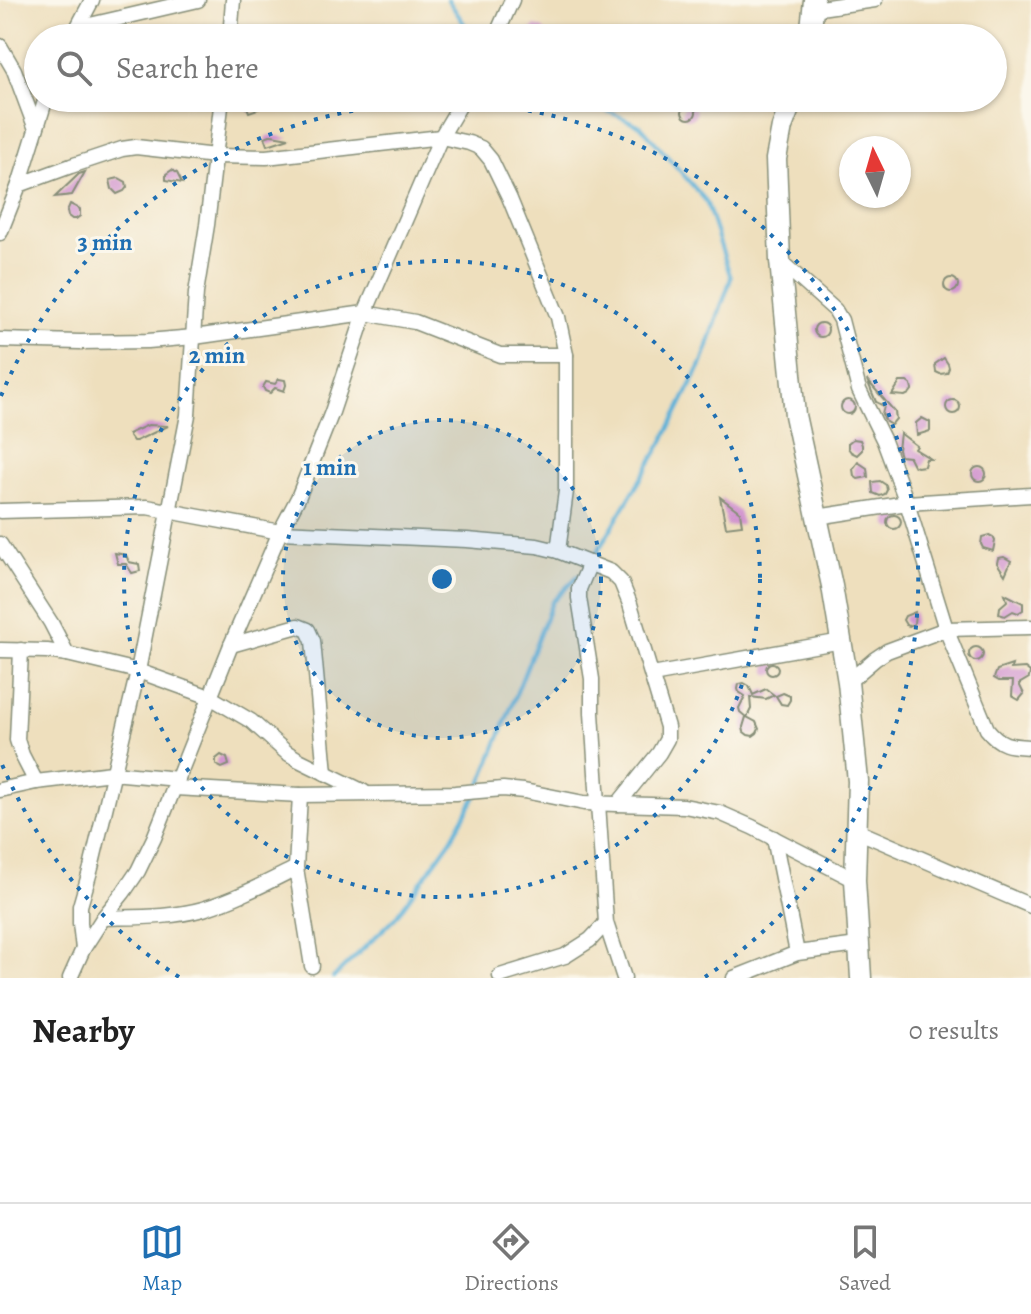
<!DOCTYPE html>
<style>
:root{--surface:#fff;--page:#f2f2f2;--text:#222;--muted:#767676;--line:#e0e0e0;--accent:#1f6fb2}
body{margin:0;font-family:Alegreya,serif;background:var(--page);color:var(--text)}
.compass{position:absolute;left:839px;top:136px;width:72px;height:72px;border-radius:50%;background:var(--surface);box-shadow:0 2px 6px #0004;rotate:355deg}
.list{margin:0;padding:0;list-style:none}
h2{display:flex;justify-content:space-between;align-items:center;height:104px;margin:0;padding:0 32px;font-size:34px}
h2 small{font-size:26px;font-weight:400;color:var(--muted)}
.icon{flex:none;width:44px;height:44px;fill:none;stroke:currentColor;stroke-width:2;stroke-linecap:round;stroke-linejoin:round}
.map{position:relative;flex:none;width:1031px;height:978px;overflow:hidden}
.search{position:absolute;background:var(--surface);box-shadow:0 2px 6px #0004;left:24px;right:24px;top:24px;height:88px;display:flex;align-items:center;gap:20px;box-sizing:border-box;padding:0 28px;border-radius:44px;color:var(--muted);font-size:30px}
.sheet{height:224px;background:var(--surface)}
nav{display:flex;justify-content:space-around;align-items:center;box-sizing:border-box;height:112px;border-top:2px solid var(--line);background:var(--surface);font-size:22px;color:var(--muted)}
nav a{display:grid;justify-items:center;gap:4px}
nav .on{color:var(--accent)}
.map>svg:first-child{display:block}
</style>
<div class="map">
<svg width="1031" height="978" viewBox="0 0 1031 978">
<rect width="100%" height="100%" fill="#fbf7ec"/>
<filter id="ink" filterUnits="userSpaceOnUse"><feTurbulence type="fractalNoise" baseFrequency=".0125" numOctaves="2"/><feDisplacementMap in="SourceGraphic" scale="16" xChannelSelector="R" yChannelSelector="G"/><feConvolveMatrix kernelMatrix="1 2 1 2 8 2 1 2 1" color-interpolation-filters="sRGB"/></filter>
<filter id="wash" filterUnits="userSpaceOnUse"><feTurbulence type="fractalNoise" baseFrequency=".006" numOctaves="4" result="noise"/><feDisplacementMap in="SourceGraphic" scale="32" xChannelSelector="R" yChannelSelector="G"/><feGaussianBlur stdDeviation="1.8" result="paint"/><feColorMatrix in="noise" values="0 0 0 0 0 0 0 0 0 0 0 0 0 0 0 0 0 1.4 0 .05"/><feComposite in="paint" operator="in"/></filter>
<g filter="url(#wash)">
<rect width="100%" height="100%" fill="#eedfbd"/>
<g fill="none" stroke-linecap="round" stroke-linejoin="round">
<g stroke="#5cb1d8" stroke-width="4">
<polyline points="448,0 474,38"/>
<polyline points="578,98 641,126 706,201 731,278 702,363 662,443 592,561"/>
<polyline points="480,787 552,602 578,576"/>
<polyline points="333,978 395,918 451,840 476,795"/>
</g>
</g>
<g id="blocks">
<g fill="#d295cf">
<polygon points="535,26 542,28 551,38 528,38 530,31"/>
<polygon points="243,98 252,98 258,109 249,112"/>
<circle cx="689" cy="112" r="7"/>
<polygon points="270,135 272,135 289,138 268,145 265,137"/>
<polygon points="172,170 177,173 182,183 166,180 166,174"/>
<polygon points="85,172 72,195 55,197 79,174"/>
<polygon points="119,178 126,182 127,187 124,191 117,194 112,189 110,180"/>
<polygon points="70,204 80,209 80,216 76,219 72,219 68,216 67,211"/>
<circle cx="951" cy="285" r="7"/>
<circle cx="821" cy="330" r="7"/>
<polygon points="944,358 948,364 949,368 947,373 940,374 936,372 935,364"/>
<polygon points="279,379 285,380 286,385 284,391 275,388 270,393 265,391 263,387 266,382 275,384"/>
<polygon points="867,380 895,412 896,419 891,425 886,422 882,414 884,406 876,402"/>
<polygon points="900,382 907,382 911,385 912,390 909,394 905,396 892,395"/>
<circle cx="953" cy="407" r="7"/>
<circle cx="848" cy="407" r="7"/>
<polygon points="922,418 930,422 930,431 917,435 916,423"/>
<polygon points="148,425 168,426 136,441 133,441 128,434"/>
<polygon points="900,433 917,446 915,449 931,459 926,459 924,466 917,467 913,465 909,457 900,456 898,450"/>
<polygon points="853,439 860,440 862,445 862,450 857,455 851,452 848,448 848,443"/>
<polygon points="858,462 867,468 868,477 858,479 854,476 853,469"/>
<circle cx="979" cy="474" r="7"/>
<polygon points="880,481 886,485 887,490 885,494 880,496 873,493 872,482"/>
<polygon points="720,497 740,512 742,525 726,527"/>
<circle cx="894" cy="522" r="7"/>
<polygon points="989,535 993,537 995,541 993,551 983,548 981,544 982,537"/>
<polygon points="115,553 126,555 129,562 139,564 140,571 132,573 126,564 118,564"/>
<polygon points="1004,557 1011,561 1005,575 997,563 998,558"/>
<polygon points="1005,594 1023,603 1023,610 1018,613 1013,611 1005,616 999,614 1000,607 1007,601"/>
<polygon points="915,612 914,624 909,626 906,625 903,620 905,616"/>
<circle cx="976" cy="654" r="7"/>
<circle cx="772" cy="669" r="6"/>
<polygon points="1012,665 1011,669 1025,668 1030,672 1029,678 1019,684 1024,694 1019,700 1012,696 1013,681 999,681 994,678 997,670"/>
<polygon points="744,683 749,686 753,695 766,689 774,695 766,699 750,697 751,709 747,717 756,722 759,729 757,733 753,736 748,735 744,732 743,727 746,717 740,712 739,708 745,696 739,692 738,689 739,684"/>
<polygon points="783,693 790,696 790,700 787,705 781,704 776,696"/>
<polygon points="221,755 227,758 229,765 222,768 216,765 216,759"/>
</g>
</g>
</g>
<g filter="url(#ink)">
<use href="#blocks" fill-opacity="0" stroke="#868e78" stroke-width="2"/>
<g fill="none" stroke-linecap="round" stroke-linejoin="round">
<g stroke="#868e78" stroke-width="17">
<g id="street">
<polyline points="813,9 875,0"/>
<polyline points="77,28 198,0"/>
<polyline points="72,38 92,0"/>
<polyline points="230,38 233,0"/>
<polyline points="495,38 512,0"/>
<polyline points="0,46 14,70 36,129"/>
<polyline points="19,185 71,166 122,149 136,147 215,156 266,157 441,137 469,143 481,148 491,160 509,197 558,317 566,355 566,491 558,551"/>
<polyline points="0,233 19,185 46,98"/>
<path d="M 780,261 L 835,310 L 841,320 L 859,390 L 884,441 L 907,503 L 946,629 L 987,729 C 1001,746 1009,746 1031,747"/>
<polyline points="0,340 80,342 148,341 194,337 365,313 415,322 500,355 566,355"/>
<polyline points="0,511 147,507 280,532 467,540 537,546 558,551 611,572 621,582 630,604 667,727 667,739 659,753 618,804"/>
<polyline points="817,517 907,503 1031,495"/>
<polyline points="0,544 51,623 67,654 138,671 210,697 251,721 286,752 299,760 364,792"/>
<polyline points="590,563 579,589 579,598 592,679 592,713 606,923 624,978"/>
<polyline points="231,645 298,626 308,630 313,641 325,773"/>
<polyline points="0,650 47,651 67,654"/>
<polyline points="21,650 17,740 22,755 36,782"/>
<polyline points="652,675 842,641"/>
<polyline points="848,682 875,659 887,651 946,629 1031,627"/>
<polyline points="175,788 300,795 455,793 503,789 524,791 584,803 684,806 720,813 752,827 855,880"/>
<polyline points="0,790 36,782 112,773 178,779"/>
<polyline points="300,795 296,868 312,966"/>
<polyline points="857,831 1031,906"/>
<polyline points="774,838 797,953"/>
<path d="M 103,918 C 136,917 171,918 203,909 C 236,899 266,883 296,868"/>
<polyline points="83,949 80,923 80,906 91,868 138,671 188,415 196,293 207,225 222,98"/>
<polyline points="500,976 565,956 590,940 606,923"/>
<polyline points="70,978 83,949 103,918 123,893 138,871 154,838 231,645 280,532 298,498 332,412 365,313 441,137 464,98"/>
<polyline points="734,978 797,953 858,945"/>
</g>
</g>
<g stroke="#868e78" stroke-width="23">
<g id="secondary">
<polyline points="810,38 814,0"/>
<polyline points="793,98 782,127 776,159 780,261 795,415 832,586 848,682 858,781 855,880 861,978"/>
</g>
</g>
<use href="#street" stroke="#fff" stroke-width="14"/>
<use href="#secondary" stroke="#fff" stroke-width="20"/>
</g>
</g>
<circle cx="442" cy="579" r="159" fill="#1f6fb2" fill-opacity=".12"/>
<g fill="none" stroke="#1f6fb2" stroke-width="4" stroke-dasharray="4 8">
<circle cx="442" cy="579" r="159"/>
<circle cx="442" cy="579" r="318"/>
<path d="M179 977A477 477 0 0 1 1 762M1 396A477 477 0 1 1 705 977"/>
</g>
<circle cx="442" cy="579" r="12" fill="#1f6fb2" stroke="#fbf7ec" stroke-width="4"/>
<g font-size="24" text-anchor="middle" font-weight="bold" fill="#1f6fb2" stroke="#fbf7ec" stroke-width="6" stroke-linejoin="round" paint-order="stroke">
<text x="105" y="250">3 min</text>
<text x="217" y="363">2 min</text>
<text x="330" y="475">1 min</text>
</g>
</svg>
<svg class="compass" viewBox="-18 -18 36 36"><path d="M0-13l5 13h-10z" fill="#e53935"/><path d="M0 13l5-13h-10z" fill="#767676"/></svg>
<div class="search"><svg class="icon" aria-label="search" viewBox="0 0 24 24"><circle cx="10" cy="10" r="6"/><path d="M15 15l6 6"/></svg>Search here</div>
</div>
<section class="sheet">
<h2>Nearby<small>0 results</small></h2>
<ul class="list">
</ul>
</section>
<nav>
<a class="on"><svg class="icon" aria-label="map" viewBox="0 0 24 24"><path d="M3 6l6-2 6 2 6-2v14l-6 2-6-2-6 2zM9 4v14M15 6v14"/></svg>Map</a>
<a><svg class="icon" aria-label="directions" viewBox="0 0 24 24"><path d="M12 3l9 9-9 9-9-9zM9 14v-3h6M13 9l2 2-2 2"/></svg>Directions</a>
<a><svg class="icon" aria-label="saved" viewBox="0 0 24 24"><path d="M7 4h10v16l-5-4-5 4z"/></svg>Saved</a>
</nav>
